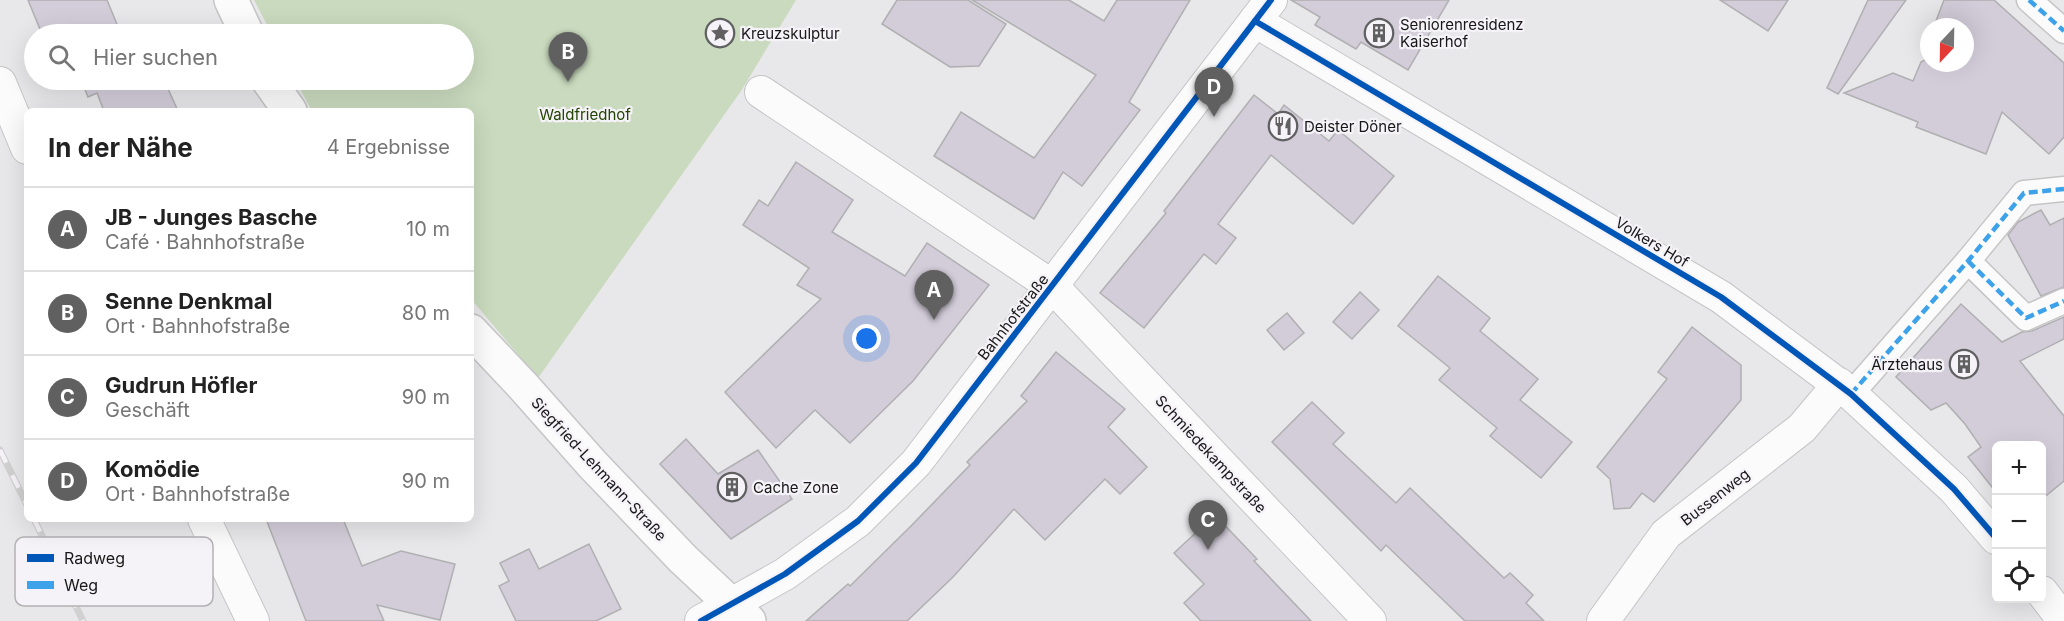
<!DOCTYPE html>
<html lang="de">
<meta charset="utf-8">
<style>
:root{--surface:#fff;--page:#f6f6f6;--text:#222;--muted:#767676;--line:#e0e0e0;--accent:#606061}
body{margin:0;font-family:Inter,sans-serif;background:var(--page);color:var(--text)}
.controls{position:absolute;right:18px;bottom:18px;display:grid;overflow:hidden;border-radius:9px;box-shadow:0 6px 24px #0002}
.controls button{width:54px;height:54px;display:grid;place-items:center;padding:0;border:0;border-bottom:2px solid var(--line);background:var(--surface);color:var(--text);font:30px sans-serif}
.compass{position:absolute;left:1920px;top:18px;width:54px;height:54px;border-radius:50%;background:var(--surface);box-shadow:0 6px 24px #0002;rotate:202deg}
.you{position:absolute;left:867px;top:339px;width:21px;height:21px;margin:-15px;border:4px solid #fff;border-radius:50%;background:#1a73e8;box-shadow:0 0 0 9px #1a73e833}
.badge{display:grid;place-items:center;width:39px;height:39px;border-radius:50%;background:var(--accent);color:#fff;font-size:20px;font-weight:700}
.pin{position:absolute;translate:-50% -50px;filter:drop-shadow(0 2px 3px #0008)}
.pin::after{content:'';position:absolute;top:32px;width:21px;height:18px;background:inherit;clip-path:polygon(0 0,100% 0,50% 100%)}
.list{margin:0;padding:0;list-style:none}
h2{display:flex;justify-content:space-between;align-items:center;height:78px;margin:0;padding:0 24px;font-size:26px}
h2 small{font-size:20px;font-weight:400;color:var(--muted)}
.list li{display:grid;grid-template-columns:39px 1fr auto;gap:18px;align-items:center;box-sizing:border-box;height:84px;padding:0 24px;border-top:2px solid var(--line)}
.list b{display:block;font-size:22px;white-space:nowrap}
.list p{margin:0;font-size:20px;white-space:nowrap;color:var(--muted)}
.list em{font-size:20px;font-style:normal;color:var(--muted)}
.icon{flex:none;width:33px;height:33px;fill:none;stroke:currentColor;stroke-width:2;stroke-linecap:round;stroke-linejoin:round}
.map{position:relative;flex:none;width:2064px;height:621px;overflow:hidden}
.search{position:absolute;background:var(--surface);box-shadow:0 6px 24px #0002;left:24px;top:24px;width:450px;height:66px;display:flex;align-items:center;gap:15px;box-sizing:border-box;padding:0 21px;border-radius:33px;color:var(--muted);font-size:22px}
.panel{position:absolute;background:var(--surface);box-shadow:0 6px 24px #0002;left:24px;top:108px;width:450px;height:414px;border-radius:9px}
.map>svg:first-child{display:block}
</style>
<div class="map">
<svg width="2064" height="621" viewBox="0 0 2064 621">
<rect width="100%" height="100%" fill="#e8e7e9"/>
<polygon fill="#c9dabe" points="254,0 796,0 741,91 538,378 471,299 471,111 312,111 295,80 464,80 464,34 272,34"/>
<g fill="#d3cdda" stroke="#b0afb1" stroke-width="1.5">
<polygon points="28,0 107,0 121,34 42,34"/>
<polygon points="897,0 968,0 1006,24 979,66 950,67 882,24"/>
<polygon points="972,0 1069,0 1104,21 1117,0 1190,0 1129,102 1140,110 1082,186 1063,172 1034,219 934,156 961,112 1034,158 1096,75"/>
<polygon points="1291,0 1449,0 1408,70 1361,42 1356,49 1315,25 1320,17"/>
<polygon points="1720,0 1788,0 1768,31"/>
<polygon points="1868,0 1906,0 1838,94 1827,88"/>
<polygon points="1944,0 1994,0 2064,63 2064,137 2049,154 2002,112 1986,154 1916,127 1918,122 1844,93 1893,73 1913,81 1921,62 1929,58 1929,63 1965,63 1965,27 1944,27 1936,21"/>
<polygon points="81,80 164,80 178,111 104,111 97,93 88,97"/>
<polygon points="1254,95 1278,114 1284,105 1329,141 1338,130 1394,176 1353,224 1271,155 1218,224 1236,238 1216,264 1204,254 1144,328 1100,293 1166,213 1164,211"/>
<polygon points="796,162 853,200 832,232 905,276 927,243 989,285 913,381 850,443 815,410 776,448 725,392 821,299 797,285 809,268 743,225 759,200 768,206"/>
<polygon points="2041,210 2050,225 2064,218 2064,287 2041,296 2008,235 2018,222"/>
<polygon points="1438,276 1490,318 1480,331 1538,379 1520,400 1572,442 1541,478 1490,436 1497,428 1439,380 1450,368 1398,326"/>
<polygon points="1360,292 1379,310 1352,339 1333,322"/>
<polygon points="1961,304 2002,342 2022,332 2032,331 2064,317 2064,339 2020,361 2064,416 2064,481 2042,499 2042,446 1996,446 1996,492 1968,457 1981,447 1965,424 1946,403 1931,410 1896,377"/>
<polygon points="1287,313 1304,333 1284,350 1267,330"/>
<polygon points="1692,327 1741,365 1741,400 1654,502 1642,493 1630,508 1614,509 1610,479 1597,467 1667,379 1658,372"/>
<polygon points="1056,352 1125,409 1108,427 1147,467 1120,494 1105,479 1045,540 1014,509 953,577 907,621 806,621 848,584 850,586 912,525 970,465 967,462 1027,401 1021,396"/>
<polygon points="1312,402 1344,433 1333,444 1396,503 1410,488 1504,578 1510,573 1533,595 1526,603 1544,621 1465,621 1386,545 1381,551 1272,442"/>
<polygon points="686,439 718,474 758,450 792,499 731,539 660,464"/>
<polygon points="1215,515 1257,559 1254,561 1311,621 1201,621 1184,603 1204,584 1174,553"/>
<polygon points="266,519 343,519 362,566 401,551 455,564 440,620 377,605 384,621 306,621"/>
<polygon points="589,544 621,609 596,621 516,621 499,586 509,581 500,563 529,549 539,569"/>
</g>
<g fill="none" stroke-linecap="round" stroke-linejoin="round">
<g stroke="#c5c5c6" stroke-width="27">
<g id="pedestrian">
<polyline points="2029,0 2064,31"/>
<polyline points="1968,261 2026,318 2064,301"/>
<polyline points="1851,394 1968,261 2024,193 2064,189"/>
</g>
</g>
<g stroke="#c5c5c6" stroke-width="34">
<g id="minor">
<polyline points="1255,21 1721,297 1851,394 1954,489 1996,538"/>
<polyline points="0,83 27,148"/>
<polyline points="761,92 1052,286 1370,621"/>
<polyline points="204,519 253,621"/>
<polyline points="2042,592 2064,621"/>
<polyline points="701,621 785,574 858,521 916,463 1271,0"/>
<polyline points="1603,621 1666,534 1802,428 1839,384"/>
</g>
</g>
<g stroke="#c5c5c6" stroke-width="36">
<g id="secondary">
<polyline points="231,0 247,34"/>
<polyline points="268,80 290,111"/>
<polyline points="471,331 523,386 593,465 683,559 749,621"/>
</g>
</g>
<use href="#pedestrian" stroke="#fcfbfc" stroke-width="24"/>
<use href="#minor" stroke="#fcfbfc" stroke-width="32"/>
<use href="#secondary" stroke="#fcfbfc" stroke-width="33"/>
<g stroke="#d2d1d2" stroke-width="7">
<g id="rail">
<polyline points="0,450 27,505"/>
<polyline points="34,519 83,621"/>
</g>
</g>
<use href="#rail" stroke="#f5f3f7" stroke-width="4.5" stroke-dasharray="14" stroke-linecap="butt"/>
<g stroke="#3da2ea" stroke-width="4.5" stroke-dasharray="9 4.5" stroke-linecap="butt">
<polyline points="2029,0 2064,31"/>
<polyline points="1968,261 2026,318 2064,301"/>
<polyline points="1851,394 1968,261 2024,193 2064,189"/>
<polyline points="25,464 27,463"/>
</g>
<g stroke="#f5f3f7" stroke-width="10">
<g id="cycleway">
<polyline points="1255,21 1721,297 1851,394 1954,489 1996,538"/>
<polyline points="701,621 785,574 858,521 916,463 1271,0"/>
</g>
</g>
<use href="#cycleway" stroke="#0057b8" stroke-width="6"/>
</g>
<defs>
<g id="sight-ring" transform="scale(1.5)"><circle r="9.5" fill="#f5f3f7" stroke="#606061" stroke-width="1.5"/><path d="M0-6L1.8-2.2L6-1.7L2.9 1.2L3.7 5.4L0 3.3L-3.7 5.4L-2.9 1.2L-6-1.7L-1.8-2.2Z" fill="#606061"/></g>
<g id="building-ring" transform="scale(1.5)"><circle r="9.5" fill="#f5f3f7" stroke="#606061" stroke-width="1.5"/><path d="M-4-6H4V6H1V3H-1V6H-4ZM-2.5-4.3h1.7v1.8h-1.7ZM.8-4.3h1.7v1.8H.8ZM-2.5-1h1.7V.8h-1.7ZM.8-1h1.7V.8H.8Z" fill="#606061"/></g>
<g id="restaurant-ring" transform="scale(1.5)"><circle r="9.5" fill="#f5f3f7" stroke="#606061" stroke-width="1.5"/><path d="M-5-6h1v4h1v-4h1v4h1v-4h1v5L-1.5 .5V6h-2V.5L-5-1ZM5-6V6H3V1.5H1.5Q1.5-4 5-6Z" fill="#606061"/></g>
</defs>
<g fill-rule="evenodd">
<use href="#sight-ring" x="720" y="33"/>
<use href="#building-ring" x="1379" y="33"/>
<use href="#restaurant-ring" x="1283" y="126"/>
<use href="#building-ring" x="1964" y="364"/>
<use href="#building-ring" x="732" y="487"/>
</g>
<g text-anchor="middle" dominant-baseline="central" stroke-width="4.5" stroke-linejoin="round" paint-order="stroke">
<g font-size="15" fill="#171718" stroke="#f5f3f7" text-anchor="start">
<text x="1400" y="24">Seniorenresidenz<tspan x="1400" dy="17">Kaiserhof</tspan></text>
<text x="741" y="33">Kreuzskulptur</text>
<text x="1304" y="126">Deister Döner</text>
<text x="1943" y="364" text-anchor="end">Ärztehaus</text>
<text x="753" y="487">Cache Zone</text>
</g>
<g font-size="15" fill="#234402" stroke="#f5f3f7">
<text x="585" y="114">Waldfriedhof</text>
</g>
<g font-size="15" fill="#171718" stroke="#f5f3f7">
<text transform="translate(1652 242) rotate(31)">Volkers Hof</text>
<text transform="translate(1013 317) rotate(-52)">Bahnhofstraße</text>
<text transform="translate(1211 454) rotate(47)">Schmiedekampstraße</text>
<text transform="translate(599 469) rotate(47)">Siegfried-Lehmann-Straße</text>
<text transform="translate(1715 497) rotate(-38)">Bussenweg</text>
</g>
</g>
<rect x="15" y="537" width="198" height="69" rx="9" fill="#f5f3f7" stroke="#b2b1b4" stroke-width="1.5"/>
<rect x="27" y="554" width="27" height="8" fill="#0057b8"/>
<rect x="27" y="581" width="27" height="8" fill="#3da2ea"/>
<g font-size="16" fill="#171718">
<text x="64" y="564">Radweg</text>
<text x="64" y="591">Weg</text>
</g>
</svg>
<div class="controls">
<button>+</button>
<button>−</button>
<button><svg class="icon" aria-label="locate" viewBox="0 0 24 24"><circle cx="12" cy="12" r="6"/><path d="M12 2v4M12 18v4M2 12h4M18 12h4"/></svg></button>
</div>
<svg class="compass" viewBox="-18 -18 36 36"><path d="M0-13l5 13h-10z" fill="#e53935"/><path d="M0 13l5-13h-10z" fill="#767676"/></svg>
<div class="you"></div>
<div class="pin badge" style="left:934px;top:320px">A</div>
<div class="pin badge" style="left:568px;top:82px">B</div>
<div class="pin badge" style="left:1208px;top:550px">C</div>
<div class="pin badge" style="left:1214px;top:117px">D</div>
<div class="search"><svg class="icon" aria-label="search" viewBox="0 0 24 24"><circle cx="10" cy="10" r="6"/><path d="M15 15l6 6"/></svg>Hier suchen</div>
<section class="panel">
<h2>In der Nähe<small>4 Ergebnisse</small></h2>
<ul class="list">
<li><span class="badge">A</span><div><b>JB - Junges Basche</b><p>Café · Bahnhofstraße</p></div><em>10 m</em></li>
<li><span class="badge">B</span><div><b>Senne Denkmal</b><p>Ort · Bahnhofstraße</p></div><em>80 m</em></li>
<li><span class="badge">C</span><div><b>Gudrun Höfler</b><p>Geschäft</p></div><em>90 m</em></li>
<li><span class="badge">D</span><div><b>Komödie</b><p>Ort · Bahnhofstraße</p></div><em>90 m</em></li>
</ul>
</section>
</div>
